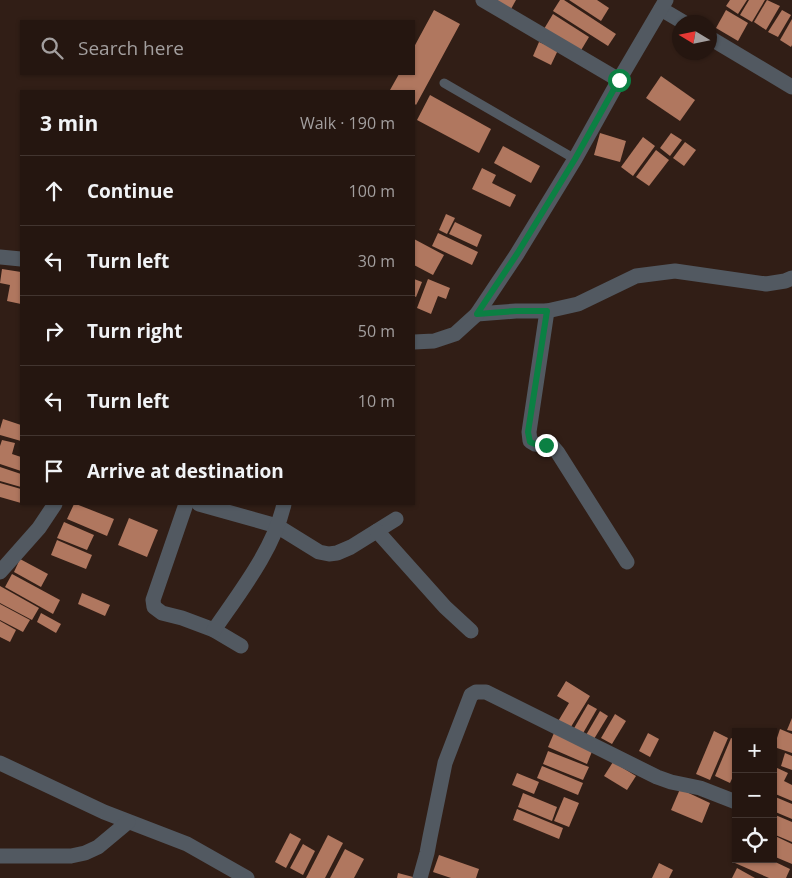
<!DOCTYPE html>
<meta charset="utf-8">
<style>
:root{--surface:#251610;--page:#2d1f19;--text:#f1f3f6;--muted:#a39f9f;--line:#423530}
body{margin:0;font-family:"Open Sans",sans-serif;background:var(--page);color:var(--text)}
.controls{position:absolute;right:15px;bottom:15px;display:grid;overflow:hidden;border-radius:0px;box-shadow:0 1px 4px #0004}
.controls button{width:45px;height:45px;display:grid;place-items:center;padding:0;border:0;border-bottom:1px solid var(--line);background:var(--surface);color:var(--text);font:25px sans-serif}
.compass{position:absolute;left:672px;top:15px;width:45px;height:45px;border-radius:50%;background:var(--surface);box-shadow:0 1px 4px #0004;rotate:280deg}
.stop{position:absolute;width:15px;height:15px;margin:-11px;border:4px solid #0b8043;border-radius:50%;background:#fff}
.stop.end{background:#0b8043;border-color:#fff;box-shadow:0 1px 5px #0008}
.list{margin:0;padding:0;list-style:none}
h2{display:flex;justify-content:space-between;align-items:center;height:65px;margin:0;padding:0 20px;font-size:21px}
h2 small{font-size:16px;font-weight:400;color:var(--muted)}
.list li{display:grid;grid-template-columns:32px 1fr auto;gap:15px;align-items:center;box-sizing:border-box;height:70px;padding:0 20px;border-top:1px solid var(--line)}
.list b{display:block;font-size:19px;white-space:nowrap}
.list em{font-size:16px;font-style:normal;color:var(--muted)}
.icon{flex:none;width:28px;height:28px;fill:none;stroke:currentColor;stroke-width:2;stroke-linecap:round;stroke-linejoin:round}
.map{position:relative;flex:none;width:792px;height:878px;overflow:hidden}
.search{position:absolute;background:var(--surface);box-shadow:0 1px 4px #0004;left:20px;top:20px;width:395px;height:55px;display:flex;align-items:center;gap:12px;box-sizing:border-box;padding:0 18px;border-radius:0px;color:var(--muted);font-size:19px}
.panel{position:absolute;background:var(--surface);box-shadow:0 1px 4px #0004;left:20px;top:90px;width:395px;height:415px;border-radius:0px}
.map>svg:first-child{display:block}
</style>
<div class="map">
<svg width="792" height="878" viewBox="0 0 792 878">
<rect width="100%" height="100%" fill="#311e16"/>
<g fill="#b0775f">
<polygon points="495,0 516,0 511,9"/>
<polygon points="560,0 564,0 616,34 608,46 553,11"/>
<polygon points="569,0 597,0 609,8 601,21"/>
<polygon points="730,0 747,0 738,14 726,6"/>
<polygon points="749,0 765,0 752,22 740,15"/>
<polygon points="767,0 780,6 766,30 754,22"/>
<polygon points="434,10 460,24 416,105 414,103 414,91 390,90 399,74 414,74 414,47"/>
<polygon points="726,10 748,23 738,41 716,28"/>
<polygon points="782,10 791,15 778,37 768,32"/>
<polygon points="553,14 589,37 580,52 544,29"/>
<polygon points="792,19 792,45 791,47 780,40"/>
<polygon points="539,42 558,50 551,65 533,56"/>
<polygon points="661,76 695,100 680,121 646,98"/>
<polygon points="430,95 491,129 479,153 417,120"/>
<polygon points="600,133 626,141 620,162 594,155"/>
<polygon points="671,133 682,140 670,156 660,148"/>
<polygon points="643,137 655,146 633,176 621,167"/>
<polygon points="685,142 696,150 684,166 673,158"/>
<polygon points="503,146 540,166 531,183 494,163"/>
<polygon points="656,150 669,160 649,186 636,177"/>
<polygon points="482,168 496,175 492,183 516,195 510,207 472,189"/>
<polygon points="446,214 455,218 447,234 439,230"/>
<polygon points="455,222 482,235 477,247 449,234"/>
<polygon points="438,233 478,252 472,265 432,246"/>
<polygon points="414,239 444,255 433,275 414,265"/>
<polygon points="2,269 21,272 21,304 7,301 10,285 0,283"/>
<polygon points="414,279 422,282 416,297 414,296"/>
<polygon points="428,279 450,288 446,299 438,296 431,314 417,308"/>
<polygon points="3,419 21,425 21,441 0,435 0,429"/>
<polygon points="2,440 15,443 12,454 21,457 21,471 0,464 0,446"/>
<polygon points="0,467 21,474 21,487 0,481"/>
<polygon points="0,483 21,489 21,503 0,497"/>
<polygon points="74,504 76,504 114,519 107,536 67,519"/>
<polygon points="129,518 158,530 147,557 118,545"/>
<polygon points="64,522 94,535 87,550 57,538"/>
<polygon points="57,540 92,555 86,569 51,555"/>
<polygon points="20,559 48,574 41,587 14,572"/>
<polygon points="12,574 60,600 53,614 5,587"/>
<polygon points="0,586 39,608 32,620 0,603"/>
<polygon points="82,593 110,605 105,616 78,604"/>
<polygon points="0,604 30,620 23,632 0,620"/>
<polygon points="41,613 61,624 56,633 37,622"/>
<polygon points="0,621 16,630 10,642 0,637"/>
<polygon points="566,681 590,696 569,730 557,723 569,703 557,696"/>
<polygon points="588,704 597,709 582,735 573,730"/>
<polygon points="600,711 608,716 594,739 586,735"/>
<polygon points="615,714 626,721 612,744 601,738"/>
<polygon points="792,718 792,731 787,730"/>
<polygon points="780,729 792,734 792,753 774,747"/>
<polygon points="714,731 728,738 710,780 696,774"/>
<polygon points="554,733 593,749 587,764 548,747"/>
<polygon points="648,733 659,739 650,757 639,751"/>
<polygon points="731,738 736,740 736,770 730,783 715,776"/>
<polygon points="548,751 589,767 583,780 543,764"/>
<polygon points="785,753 792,756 792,770 781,766"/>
<polygon points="613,762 636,776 627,790 604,776"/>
<polygon points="542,766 583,783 578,795 537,778"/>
<polygon points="775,767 788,773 784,781 792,785 792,801 773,793 773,770"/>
<polygon points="517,773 539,782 534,794 512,785"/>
<polygon points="680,789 710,803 702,823 671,810"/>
<polygon points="523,793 557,807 552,821 518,807"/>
<polygon points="773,796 792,804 792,819 773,811"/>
<polygon points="564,797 579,803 569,827 554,821"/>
<polygon points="517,809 563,828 559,839 513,820"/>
<polygon points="773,814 792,822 792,842 773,834"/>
<polygon points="290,833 301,839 286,868 275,862"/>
<polygon points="328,835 343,843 325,878 306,878"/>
<polygon points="773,835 792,844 792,864 773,856"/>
<polygon points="303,844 315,851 303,875 290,868"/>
<polygon points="345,849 364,859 354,878 330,878"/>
<polygon points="439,855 479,869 476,878 451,878 433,872"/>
<polygon points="737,859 769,859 790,869 786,878 769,878 735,863"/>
<polygon points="659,863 673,870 669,878 652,878"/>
<polygon points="737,868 755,878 732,878"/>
<polygon points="398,873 413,877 413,878 397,878"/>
</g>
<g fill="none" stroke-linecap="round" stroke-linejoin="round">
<polyline stroke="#525961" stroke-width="9" points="444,83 575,159"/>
<g stroke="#525961" stroke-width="15">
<polyline points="483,0 619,80"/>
<polyline points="661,9 683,22"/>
<polyline points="710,38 792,87"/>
<polyline points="0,257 21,259"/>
<polyline points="547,311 529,432 530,441 535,444 552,446 558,453 627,562"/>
<polyline points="477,314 516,311 547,311 578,304 636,276 675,271 766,284 785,281 792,278"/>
<polyline points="414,342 434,341 455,334 477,314 517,254 575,159 619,80 666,0"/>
<polyline points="186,504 153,600 154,607 162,613 182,618 214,630 241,646"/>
<polyline points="199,504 277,526 319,552 329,554 337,553 351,547 396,519"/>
<polyline points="377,531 445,607 471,631"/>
<polyline points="0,572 39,528 55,504"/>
<path d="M 214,630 C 240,592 274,549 284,504"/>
<polyline points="0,763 104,812 187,844 247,878"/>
<polyline points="0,856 71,856 85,853 98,847 128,822"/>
<polyline points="420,878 427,853 430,837 445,763 471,695 476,692 486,692 657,777 671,782 700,788 736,802"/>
</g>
</g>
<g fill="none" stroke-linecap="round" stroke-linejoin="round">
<polyline stroke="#0b8043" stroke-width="6" points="546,445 535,444 530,442 528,432 547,311 516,311 477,314 517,254 575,159 619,80"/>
</g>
</svg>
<div class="controls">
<button>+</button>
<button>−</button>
<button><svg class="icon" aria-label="locate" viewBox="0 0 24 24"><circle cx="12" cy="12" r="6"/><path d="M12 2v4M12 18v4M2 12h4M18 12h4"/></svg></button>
</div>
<svg class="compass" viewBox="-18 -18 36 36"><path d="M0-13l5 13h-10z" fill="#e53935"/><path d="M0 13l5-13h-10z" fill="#a39f9f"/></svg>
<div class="stop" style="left:619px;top:80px"></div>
<div class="stop end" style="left:546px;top:445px"></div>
<div class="search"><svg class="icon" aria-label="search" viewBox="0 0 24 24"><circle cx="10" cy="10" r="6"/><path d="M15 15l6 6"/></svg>Search here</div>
<section class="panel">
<h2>3 min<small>Walk · 190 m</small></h2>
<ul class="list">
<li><svg class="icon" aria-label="ahead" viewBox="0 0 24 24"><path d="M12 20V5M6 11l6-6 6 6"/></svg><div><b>Continue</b></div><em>100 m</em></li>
<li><svg class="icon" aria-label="left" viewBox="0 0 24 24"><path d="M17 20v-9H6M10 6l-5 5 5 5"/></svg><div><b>Turn left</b></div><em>30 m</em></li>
<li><svg class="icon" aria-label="right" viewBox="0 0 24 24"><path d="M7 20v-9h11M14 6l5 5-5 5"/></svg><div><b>Turn right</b></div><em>50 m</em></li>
<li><svg class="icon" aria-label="left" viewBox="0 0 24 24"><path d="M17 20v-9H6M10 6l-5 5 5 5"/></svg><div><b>Turn left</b></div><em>10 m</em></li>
<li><svg class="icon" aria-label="arrive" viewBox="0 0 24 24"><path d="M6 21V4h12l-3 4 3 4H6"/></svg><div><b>Arrive at destination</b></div></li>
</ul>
</section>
</div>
